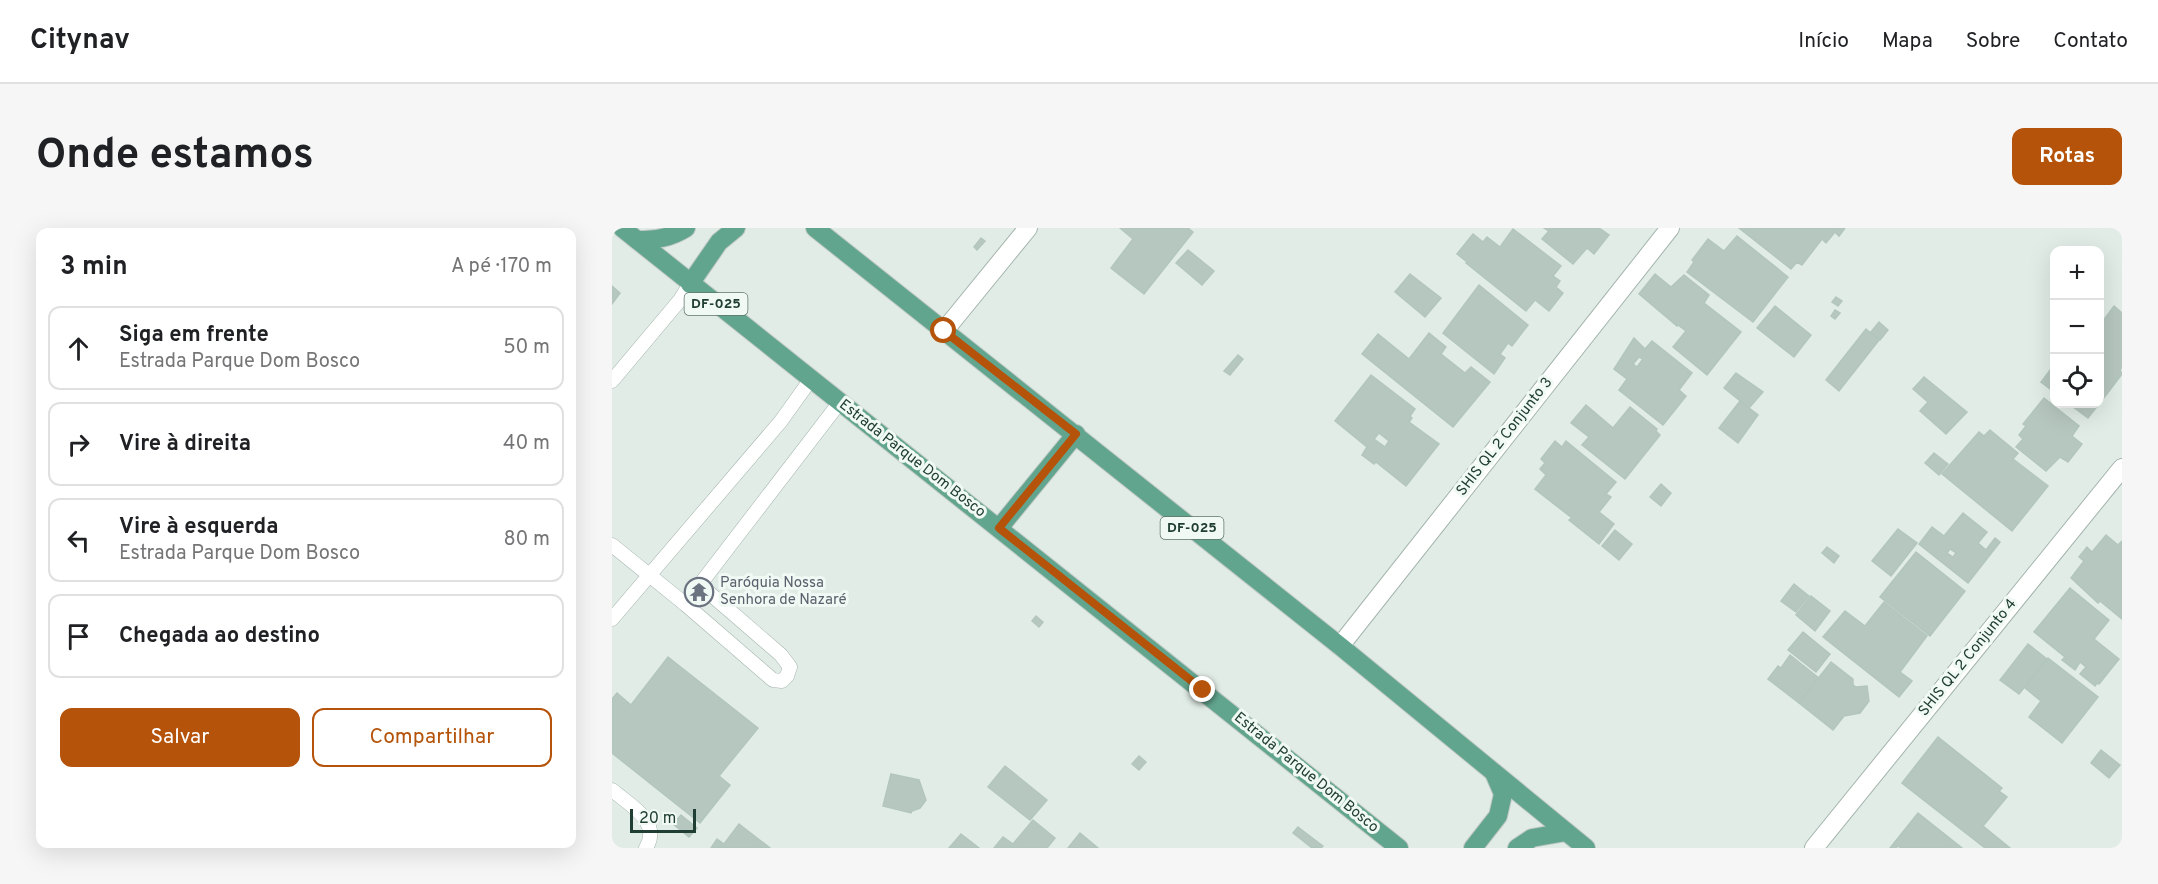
<!DOCTYPE html>
<html lang="pt">
<meta charset="utf-8">
<style>
:root{--surface:#fff;--page:#f6f6f6;--text:#202124;--muted:#757577;--line:#e0e0e0;--accent:#b45309}
body{margin:0;font-family:Overpass,sans-serif;background:var(--page);color:var(--text)}
.controls{position:absolute;right:18px;top:18px;display:grid;overflow:hidden;border-radius:12px;box-shadow:0 6px 24px #0002}
.controls button{width:54px;height:54px;display:grid;place-items:center;padding:0;border:0;border-bottom:2px solid var(--line);background:var(--surface);color:var(--text);font:30px sans-serif}
.scale{position:absolute;left:18px;bottom:15px;width:66px;box-sizing:border-box;padding-left:6px;border:3px solid #203e33;border-top:0;font-size:16px;line-height:21px;white-space:nowrap;color:#203e33;-webkit-text-stroke:4px #f1f9f4;paint-order:stroke}
.stop{position:absolute;width:18px;height:18px;margin:-14px;border:4px solid #b45309;border-radius:50%;background:#fff}
.stop.end{background:#b45309;border-color:#fff;box-shadow:0 2px 6px #0008}
.list{margin:0;padding:0;list-style:none}
h2{display:flex;justify-content:space-between;align-items:center;height:78px;margin:0;padding:0 24px;font-size:26px}
h2 small{font-size:20px;font-weight:400;color:var(--muted)}
.list li{display:grid;grid-template-columns:39px 1fr auto;gap:18px;align-items:center;box-sizing:border-box;height:84px;margin:0 12px 12px;padding:0 12px;border:2px solid var(--line);border-radius:12px}
.list b{display:block;font-size:22px;white-space:nowrap}
.list p{margin:0;font-size:20px;white-space:nowrap;color:var(--muted)}
.list em{font-size:20px;font-style:normal;color:var(--muted)}
.actions{display:flex;gap:12px;padding:18px 24px}
.actions a{flex:1;padding:14px 0;border:2px solid var(--accent);border-radius:12px;text-align:center;font-size:21px;color:var(--accent)}
.actions .main{background:var(--accent);color:#fff}
.icon{flex:none;width:33px;height:33px;fill:none;stroke:currentColor;stroke-width:2;stroke-linecap:round;stroke-linejoin:round}
.map{position:relative;flex:none;width:1510px;height:620px;overflow:hidden;border-radius:12px}
header{display:flex;align-items:center;gap:36px;box-sizing:border-box;height:84px;padding:0 30px;background:var(--surface);border-bottom:2px solid var(--line)}
header strong{font-size:28px}
nav{display:flex;gap:33px;margin-inline-start:auto;font-size:21px}
.intro{display:flex;align-items:center;justify-content:space-between;box-sizing:border-box;height:144px;padding:0 36px}
h1{margin:0;font-size:42px}
.button{padding:15px 27px;border-radius:12px;background:var(--accent);color:#fff;font-size:21px;font-weight:700}
main{display:flex;gap:36px;padding:0 36px}
aside{flex:1;background:var(--surface);border-radius:12px;box-shadow:0 6px 24px #0002}
.map>svg:first-child{display:block}
</style>
<header>
<strong>Citynav</strong>
<nav><a>Início</a><a>Mapa</a><a>Sobre</a><a>Contato</a></nav>
</header>
<div class="intro"><h1>Onde estamos</h1><a class="button">Rotas</a></div>
<main>
<aside>
<h2>3 min<small>A pé · 170 m</small></h2>
<ul class="list">
<li><svg class="icon" aria-label="ahead" viewBox="0 0 24 24"><path d="M12 20V5M6 11l6-6 6 6"/></svg><div><b>Siga em frente</b><p>Estrada Parque Dom Bosco</p></div><em>50 m</em></li>
<li><svg class="icon" aria-label="right" viewBox="0 0 24 24"><path d="M7 20v-9h11M14 6l5 5-5 5"/></svg><div><b>Vire à direita</b></div><em>40 m</em></li>
<li><svg class="icon" aria-label="left" viewBox="0 0 24 24"><path d="M17 20v-9H6M10 6l-5 5 5 5"/></svg><div><b>Vire à esquerda</b><p>Estrada Parque Dom Bosco</p></div><em>80 m</em></li>
<li><svg class="icon" aria-label="arrive" viewBox="0 0 24 24"><path d="M6 21V4h12l-3 4 3 4H6"/></svg><div><b>Chegada ao destino</b></div></li>
</ul>
<div class="actions"><a class="main">Salvar</a><a>Compartilhar</a></div>
</aside>
<div class="map">
<svg width="1510" height="620" viewBox="0 0 1510 620">
<rect width="100%" height="100%" fill="#e1ece6"/>
<g fill="#b6c7bf" stroke="#b3c6bd" stroke-width="1.5" fill-rule="evenodd">
<polygon points="508,0 576,0 581,4 532,66 499,40 521,11"/>
<polygon points="932,0 987,0 997,7 982,26 975,20 961,36 930,11 937,3"/>
<polygon points="1127,0 1233,0 1227,8 1223,4 1214,15 1210,11 1190,37 1185,34 1179,41"/>
<polygon points="901,1 949,38 941,48 948,53 944,59 951,65 937,83 923,72 914,83 854,35 855,34 845,26 861,6 871,14 875,9 888,19"/>
<polygon points="1125,8 1176,49 1141,94 1075,44 1082,34 1080,32 1096,11 1112,23"/>
<polygon points="369,10 373,13 365,22 362,19"/>
<polygon points="576,22 602,43 590,57 564,35"/>
<polygon points="798,46 829,70 813,89 783,64"/>
<polygon points="1043,46 1059,59 1072,47 1097,67 1092,75 1129,104 1095,147 1061,119 1074,103 1066,97 1065,98 1027,66"/>
<polygon points="867,57 916,97 900,118 896,115 888,126 893,130 882,146 831,105"/>
<polygon points="0,58 8,65 0,76"/>
<polygon points="1224,69 1230,73 1226,78 1220,74"/>
<polygon points="1163,78 1199,107 1182,129 1145,100"/>
<polygon points="1502,78 1510,85 1510,139 1508,142 1510,146 1488,175 1488,97"/>
<polygon points="1223,82 1228,85 1223,91 1219,88"/>
<polygon points="1267,94 1276,102 1268,112 1258,105"/>
<polygon points="1254,101 1267,112 1227,163 1214,152"/>
<polygon points="817,105 834,119 829,126 853,145 859,139 878,154 841,199 750,126 766,106 797,131"/>
<path d="M 1022,110 L 1033,121 L 1040,113 L 1080,145 L 1067,162 L 1074,168 L 1051,197 L 1007,162 L 1015,151 L 1002,141 ZM 1027,129 L 1031,131 L 1025,139 L 1021,136 Z"/>
<polygon points="626,127 631,131 618,147 612,143"/>
<polygon points="1442,137 1442,164 1429,154"/>
<polygon points="1124,145 1151,164 1137,180 1112,160"/>
<path d="M 759,147 L 803,181 L 798,188 L 800,190 L 797,194 L 827,216 L 794,258 L 764,234 L 762,236 L 750,227 L 755,219 L 723,193 ZM 767,205 L 777,213 L 773,219 L 762,211 Z"/>
<polygon points="1312,149 1355,184 1334,206 1308,183 1316,174 1301,161"/>
<polygon points="1432,170 1467,198 1460,208 1470,216 1456,234 1448,229 1434,243 1404,219 1411,211 1407,207 1414,198 1411,196"/>
<polygon points="1128,173 1146,187 1126,215 1107,200"/>
<polygon points="1457,176 1487,176 1476,190"/>
<polygon points="974,177 1001,200 1018,179 1045,201 1044,203 1048,207 1013,251 970,217 977,209 959,195"/>
<polygon points="1378,202 1406,225 1401,231 1436,258 1400,303 1330,246 1367,204 1372,208"/>
<polygon points="943,213 950,219 954,213 1004,254 994,266 999,269 987,284 1002,296 987,316 957,292 960,290 923,261 934,247 928,241 933,235 929,231"/>
<polygon points="1322,225 1336,236 1327,247 1313,235"/>
<polygon points="1049,256 1059,265 1049,278 1038,269"/>
<path d="M 1351,285 L 1375,304 L 1366,315 L 1374,322 L 1383,310 L 1388,314 L 1356,355 L 1307,316 L 1320,299 L 1332,308 ZM 1338,321 L 1344,325 L 1341,329 L 1335,325 Z"/>
<polygon points="1286,301 1305,315 1279,348 1260,333"/>
<polygon points="1003,302 1020,316 1007,332 990,318"/>
<polygon points="1494,307 1506,317 1510,313 1510,391 1488,373 1486,375 1459,350 1472,333 1467,329 1475,319 1480,324"/>
<polygon points="1215,319 1227,328 1222,335 1210,325"/>
<polygon points="1304,324 1353,363 1318,408 1268,369"/>
<polygon points="1182,356 1197,368 1184,384 1169,373"/>
<polygon points="1458,360 1497,392 1482,411 1507,431 1487,456 1485,455 1483,458 1468,446 1474,439 1468,434 1463,442 1450,432 1453,429 1422,404"/>
<polygon points="1199,368 1218,383 1203,403 1184,387"/>
<polygon points="1272,374 1315,408 1288,444 1300,453 1287,469 1211,409 1233,383 1253,398"/>
<polygon points="424,388 431,394 427,399 420,393"/>
<polygon points="1191,404 1218,426 1204,444 1176,422"/>
<polygon points="1416,416 1435,431 1407,466 1388,452"/>
<polygon points="1178,427 1207,450 1187,475 1156,451 1166,438 1169,440"/>
<polygon points="56,429 146,500 107,548 118,557 88,595 0,525 0,471 5,465 19,477"/>
<polygon points="1436,430 1486,469 1450,515 1417,489 1429,473 1413,460"/>
<polygon points="1219,434 1241,451 1241,457 1244,459 1255,458 1257,473 1248,485 1232,488 1221,502 1187,475"/>
<polygon points="1326,509 1390,560 1387,563 1395,569 1371,598 1398,620 1373,620 1290,555"/>
<polygon points="1489,522 1508,537 1497,550 1479,535"/>
<polygon points="527,528 534,534 527,542 520,536"/>
<polygon points="393,538 435,572 418,592 376,559"/>
<polygon points="279,546 307,552 314,572 308,580 300,583 299,585 271,578"/>
<polygon points="1306,585 1350,620 1289,620 1286,618 1284,620 1278,620"/>
<polygon points="69,587 85,600 77,609 61,596"/>
<polygon points="421,592 443,610 435,620 382,620 391,609 401,616"/>
<polygon points="127,596 158,620 99,620 105,611 112,616"/>
<polygon points="686,599 703,612 711,618 709,620 700,620 681,605"/>
<polygon points="468,605 486,620 456,620"/>
<polygon points="349,606 367,620 337,620"/>
</g>
<g fill="none" stroke-linecap="round" stroke-linejoin="round">
<g stroke="#a3b4ad" stroke-width="15">
<g id="service">
<polyline points="0,153 68,72 78,56"/>
<polyline points="0,317 73,376 161,452 170,453 175,448 178,439 169,427 88,357"/>
<polyline points="73,376 228,174"/>
<polyline points="0,391 169,193 199,151"/>
<path d="M 0,562 C 18,577 50,594 34,620"/>
</g>
</g>
<g stroke="#a3b4ad" stroke-width="20">
<g id="minor">
<polyline points="332,103 416,0"/>
<polyline points="728,418 1058,0"/>
<polyline points="1202,620 1510,240"/>
</g>
</g>
<g stroke="#c1c9c6" stroke-width="20">
<g id="primary">
<polyline points="10,0 787,620"/>
<polyline points="203,0 728,418 974,620"/>
<path d="M 25,12 C 44,12 58,10 74,0"/>
<polyline points="78,56 107,14 124,0"/>
<polyline points="387,300 464,206"/>
<polyline points="861,620 886,588 891,566 882,545"/>
<polyline points="905,620 920,610 954,604"/>
</g>
</g>
<use href="#service" stroke="#fff" stroke-width="14"/>
<use href="#minor" stroke="#fff" stroke-width="18"/>
<use href="#primary" stroke="#62a58e" stroke-width="18"/>
</g>
<g fill="none" stroke-linecap="round" stroke-linejoin="round">
<polyline stroke="#b45309" stroke-width="8" points="332,103 464,206 387,300 591,462"/>
</g>
<defs>
<g id="temple-ring" transform="scale(1.5)"><circle r="9.5" fill="#f1f9f4" stroke="#6b7280" stroke-width="1.5"/><path d="M0-6L5-2H3V0L6.5 2.5H4V6H1.5V3h-3V6H-4V2.5H-6.5L-3 0V-2H-5Z" fill="#6b7280"/></g>
</defs>
<g fill-rule="evenodd">
<use href="#temple-ring" x="87" y="364"/>
</g>
<g text-anchor="middle" dominant-baseline="central" stroke-width="6" stroke-linejoin="round" paint-order="stroke">
<g fill="#f1f9f4" stroke="#5f766d" stroke-width="1.5">
<rect x="72.5" y="65" width="63" height="22" rx="4.5"/>
<rect x="548.5" y="289" width="63" height="22" rx="4.5"/>
</g>
<g font-size="14" font-weight="bold" fill="#203e33">
<text x="104" y="76">DF-025</text>
<text x="580" y="300">DF-025</text>
</g>
<g font-size="15" fill="#203e33" stroke="#f1f9f4">
<text transform="translate(893 209) rotate(-52)">SHIS QL 2 Conjunto 3</text>
<text transform="translate(300 231) rotate(38)">Estrada Parque Dom Bosco</text>
<text transform="translate(1356 430) rotate(-51)">SHIS QL 2 Conjunto 4</text>
<text transform="translate(694 545) rotate(39)">Estrada Parque Dom Bosco</text>
</g>
<g font-size="15" fill="#5b616d" stroke="#f1f9f4" text-anchor="start">
<text x="108" y="355">Paróquia Nossa<tspan x="108" dy="17">Senhora de Nazaré</tspan></text>
</g>
</g>
</svg>
<div class="controls">
<button>+</button>
<button>−</button>
<button><svg class="icon" aria-label="locate" viewBox="0 0 24 24"><circle cx="12" cy="12" r="6"/><path d="M12 2v4M12 18v4M2 12h4M18 12h4"/></svg></button>
</div>
<div class="scale">20 m</div>
<div class="stop" style="left:332px;top:103px"></div>
<div class="stop end" style="left:591px;top:462px"></div>
</div>
</main>
